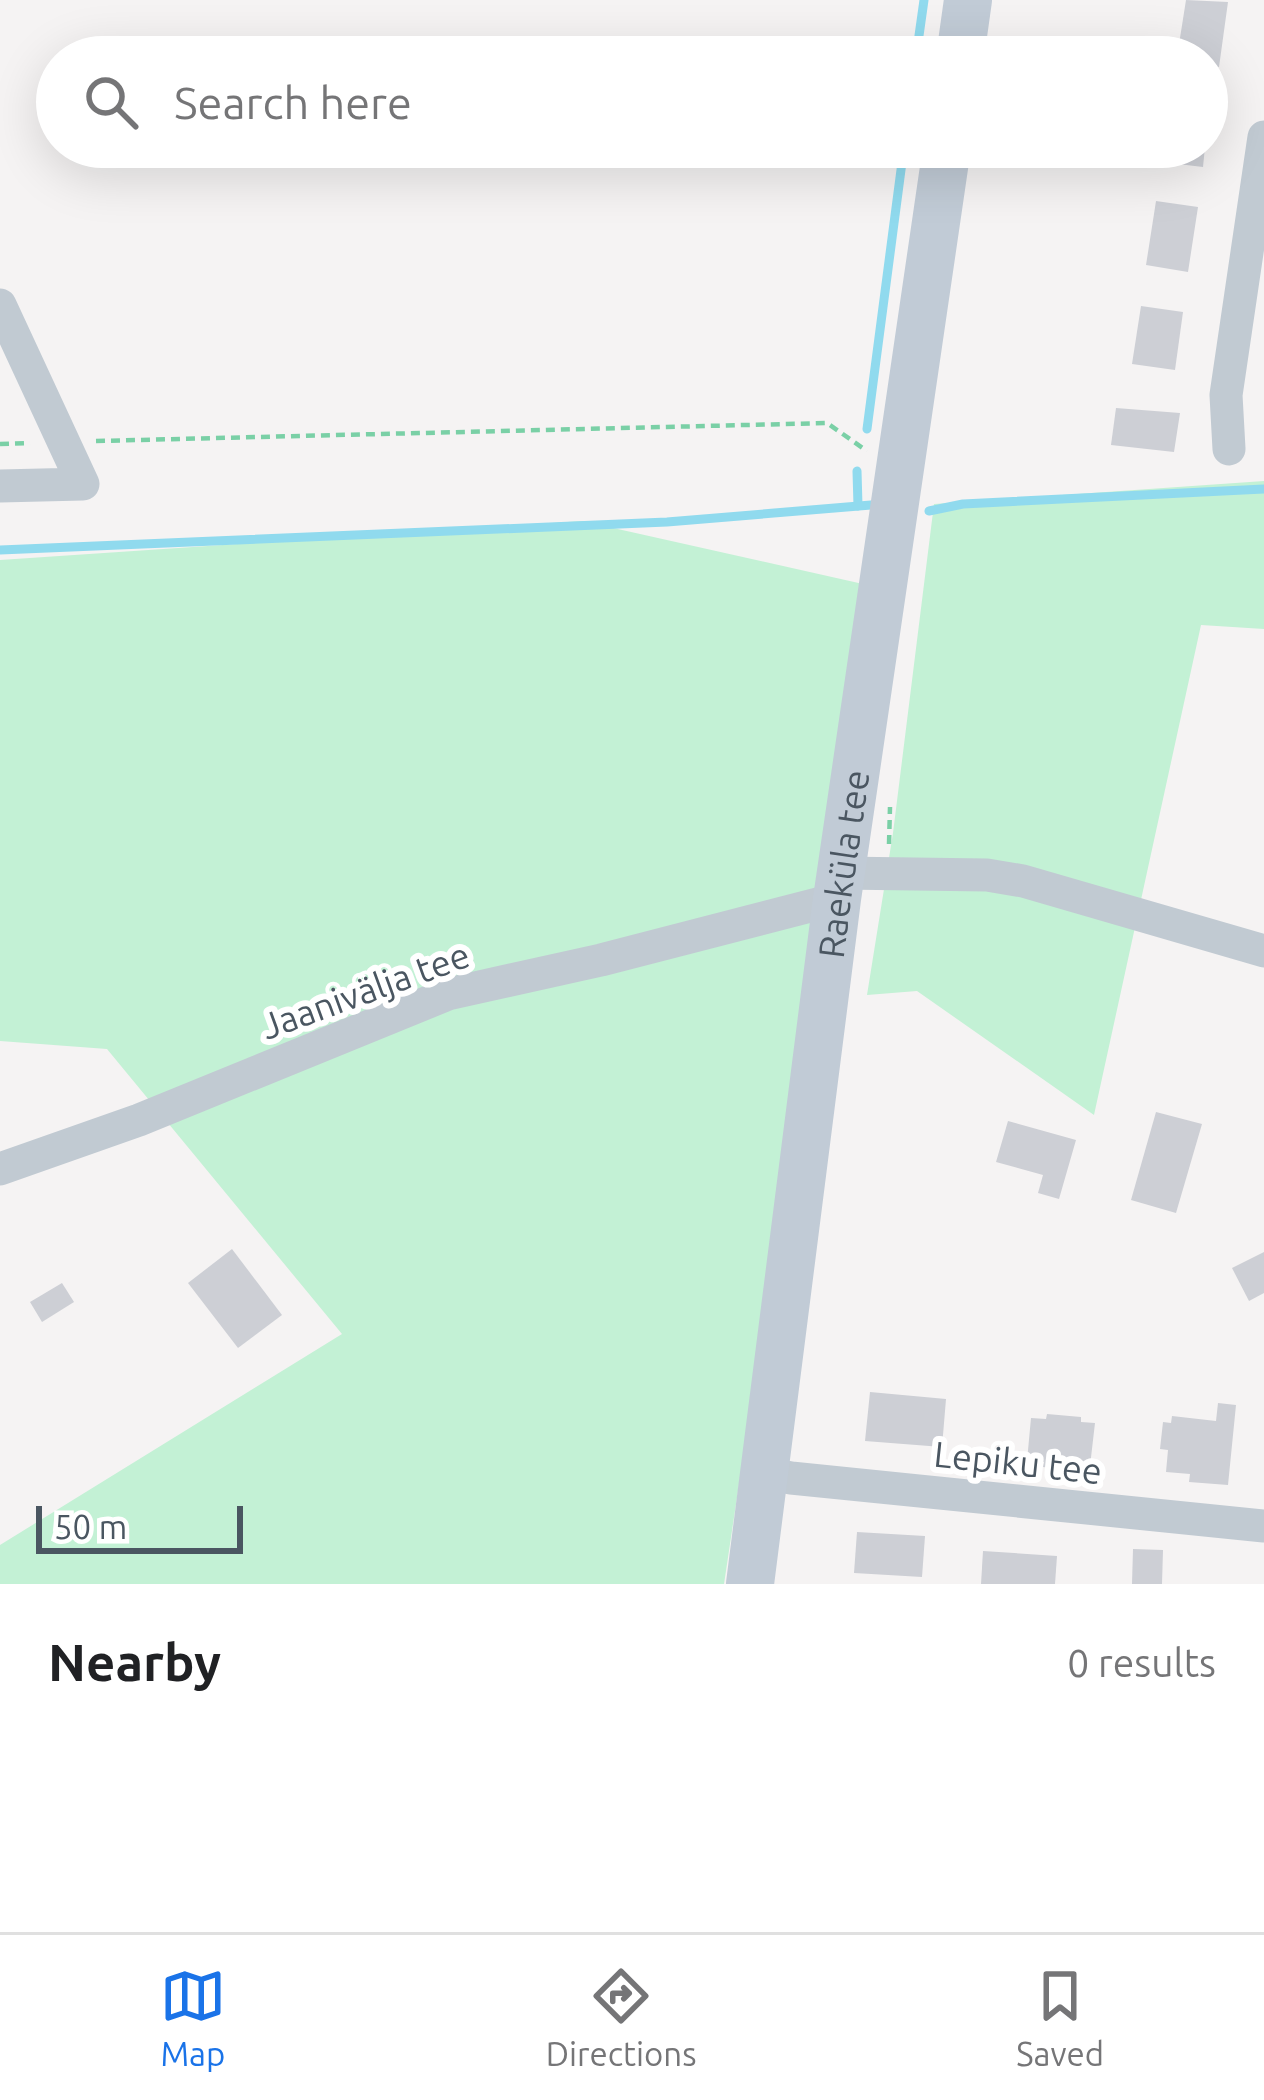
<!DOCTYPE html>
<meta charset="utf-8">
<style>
:root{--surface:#fff;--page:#f6f6f6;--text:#202124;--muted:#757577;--line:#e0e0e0;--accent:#1a73e8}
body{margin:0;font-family:Ubuntu,sans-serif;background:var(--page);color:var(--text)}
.scale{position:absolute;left:36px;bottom:30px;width:207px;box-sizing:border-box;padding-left:12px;border:6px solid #4a5661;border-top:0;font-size:33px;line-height:42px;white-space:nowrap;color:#4a5661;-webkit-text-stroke:9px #fff;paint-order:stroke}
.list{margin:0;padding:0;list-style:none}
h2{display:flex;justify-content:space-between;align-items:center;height:156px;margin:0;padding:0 48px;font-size:51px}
h2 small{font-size:39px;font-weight:400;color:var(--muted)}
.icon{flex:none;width:66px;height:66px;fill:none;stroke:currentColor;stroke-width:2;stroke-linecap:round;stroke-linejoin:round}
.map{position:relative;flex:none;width:1264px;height:1584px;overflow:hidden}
.search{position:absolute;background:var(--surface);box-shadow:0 12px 48px #0002;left:36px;right:36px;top:36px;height:132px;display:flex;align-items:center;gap:30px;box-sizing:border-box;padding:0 42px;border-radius:66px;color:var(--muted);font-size:45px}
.sheet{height:348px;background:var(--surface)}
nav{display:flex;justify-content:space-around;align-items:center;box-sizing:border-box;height:168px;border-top:3px solid var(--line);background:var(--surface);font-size:33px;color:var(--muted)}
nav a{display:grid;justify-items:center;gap:6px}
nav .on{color:var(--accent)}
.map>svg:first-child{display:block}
</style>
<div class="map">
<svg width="1264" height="1584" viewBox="0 0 1264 1584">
<rect width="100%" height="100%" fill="#f5f3f3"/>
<g fill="#c3f1d5">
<polygon points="1264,481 1264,629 1201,625 1094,1115 917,991 867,995 893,833 934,504"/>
<polygon points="582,521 863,584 824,918 724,1584 0,1584 0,1545 342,1334 107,1049 0,1041 0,560"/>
</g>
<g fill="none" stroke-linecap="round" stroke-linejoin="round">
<g stroke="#90daee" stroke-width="9">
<polyline points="916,57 924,0"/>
<polyline points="867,429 904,147"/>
<polyline points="857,471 858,506"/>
<polyline points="929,511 963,504 1264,489"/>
<polyline points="0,550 667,522 871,505"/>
</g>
</g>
<g fill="#cdcfd5">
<polygon points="1186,0 1228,2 1219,67 1207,65 1207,57 1177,57"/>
<polygon points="1163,147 1205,147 1203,167 1161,162"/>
<polygon points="1156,201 1198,207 1188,272 1146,265"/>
<polygon points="1141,306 1183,312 1175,370 1132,364"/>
<polygon points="1116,408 1180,413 1174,452 1111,445"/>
<polygon points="1156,1112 1202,1124 1176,1213 1131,1200"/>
<polygon points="1008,1121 1076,1140 1059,1199 1038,1193 1043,1175 996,1162"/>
<polygon points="232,1249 282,1315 238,1348 188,1283"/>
<polygon points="1264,1252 1264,1293 1249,1301 1232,1268"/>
<polygon points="62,1283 74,1302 42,1322 30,1302"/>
<polygon points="870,1392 946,1399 942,1447 865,1441"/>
<polygon points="1218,1403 1236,1405 1228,1485 1189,1482 1190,1474 1166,1472 1168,1450 1160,1449 1163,1422 1171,1423 1172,1416 1216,1421"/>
<polygon points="1047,1414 1081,1417 1081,1422 1095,1423 1090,1466 1075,1465 1075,1470 1043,1467 1044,1462 1027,1461 1031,1418 1046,1419"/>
<polygon points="857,1532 925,1536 922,1577 854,1573"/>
<polygon points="1133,1549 1163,1550 1162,1584 1132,1584"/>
<polygon points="983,1551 1057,1556 1055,1584 981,1584"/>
</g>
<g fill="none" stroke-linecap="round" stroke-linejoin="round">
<g stroke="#7ad0a6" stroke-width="4.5" stroke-dasharray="9 6" stroke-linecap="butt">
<polyline points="96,441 827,423 867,451"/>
<polyline points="0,444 30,443"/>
<polyline points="889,844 890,807"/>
</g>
<g stroke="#c1cad2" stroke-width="33">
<polyline points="0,305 83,484 0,486"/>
<polyline points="1229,449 1226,395 1264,137"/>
<polyline points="841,873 987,875 1023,881 1264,951"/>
<polyline points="0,1169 139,1120 448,994 601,960 837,899"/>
<polyline points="765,1473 791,1478 1264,1526"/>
</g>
<g stroke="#c1cbd6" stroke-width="48">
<polyline points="960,57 968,0"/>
<path id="s1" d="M 750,1584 L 837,899 L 947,147"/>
</g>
</g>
<g text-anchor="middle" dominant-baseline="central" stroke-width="12" stroke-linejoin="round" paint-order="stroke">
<g font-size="36" fill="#4a5661" stroke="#fff">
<text stroke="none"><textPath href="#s1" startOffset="726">Raeküla tee</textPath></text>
<text transform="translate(365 990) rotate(-20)">Jaanivälja tee</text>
<text transform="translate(1018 1462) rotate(6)">Lepiku tee</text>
</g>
</g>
</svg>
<div class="scale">50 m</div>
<div class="search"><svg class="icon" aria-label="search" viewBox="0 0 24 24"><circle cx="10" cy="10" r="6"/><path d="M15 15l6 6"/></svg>Search here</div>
</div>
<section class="sheet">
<h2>Nearby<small>0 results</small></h2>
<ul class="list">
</ul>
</section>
<nav>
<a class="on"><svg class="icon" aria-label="map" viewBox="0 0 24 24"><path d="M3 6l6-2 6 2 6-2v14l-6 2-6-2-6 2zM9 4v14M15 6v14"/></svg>Map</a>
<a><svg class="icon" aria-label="directions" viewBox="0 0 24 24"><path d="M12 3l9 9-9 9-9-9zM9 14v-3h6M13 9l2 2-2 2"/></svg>Directions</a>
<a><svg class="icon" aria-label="saved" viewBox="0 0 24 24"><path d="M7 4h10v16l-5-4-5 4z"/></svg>Saved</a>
</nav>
